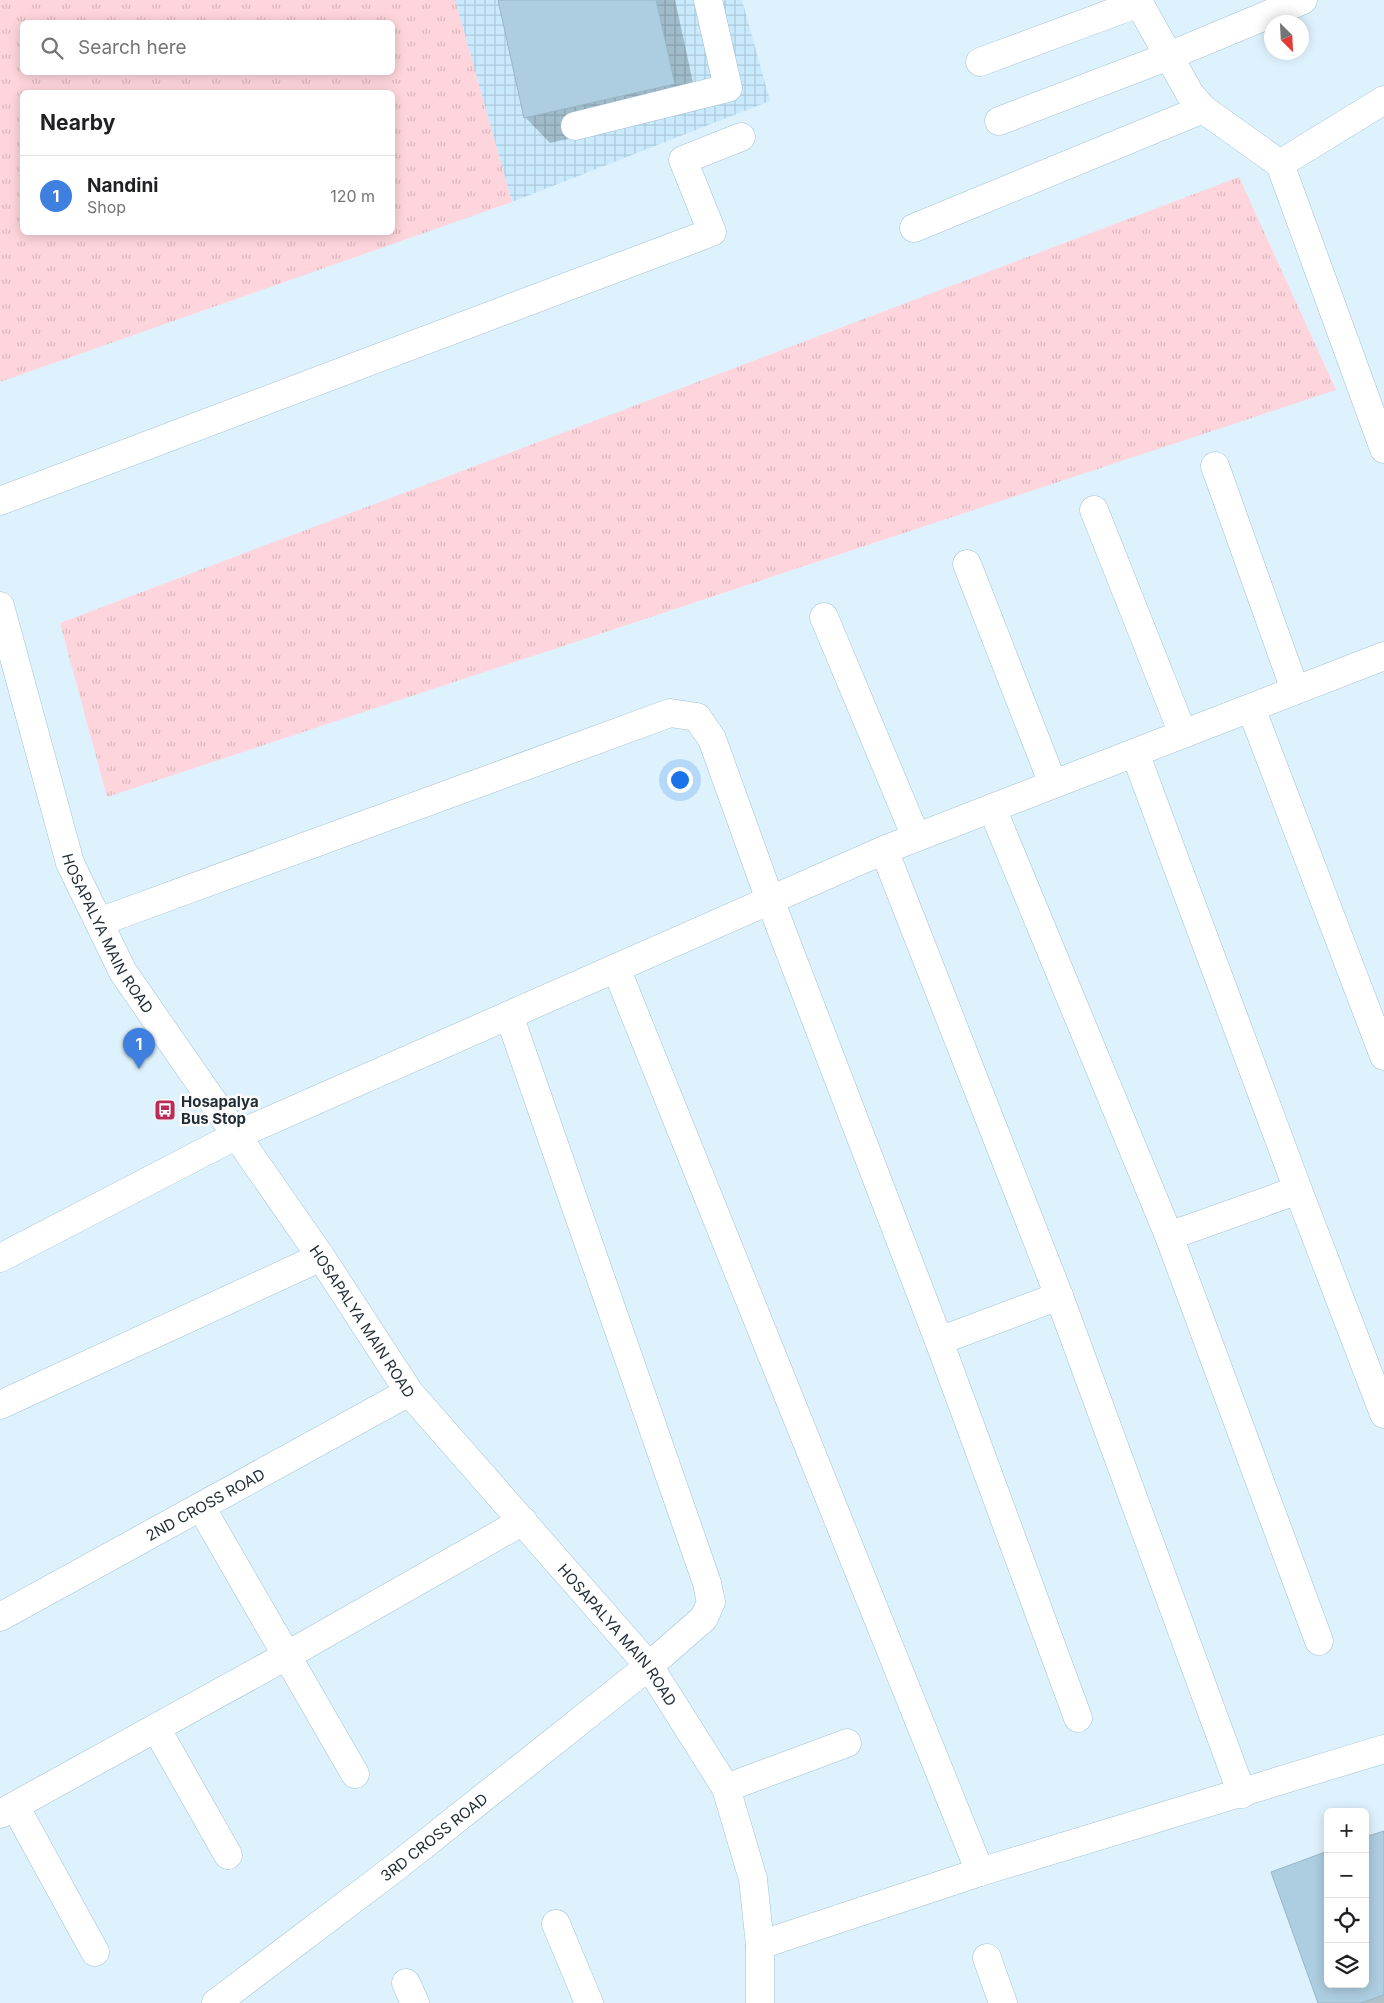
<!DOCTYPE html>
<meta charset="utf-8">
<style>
:root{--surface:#fff;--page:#f2f2f2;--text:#202124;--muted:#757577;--line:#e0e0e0;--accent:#1a73e8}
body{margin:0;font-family:Inter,sans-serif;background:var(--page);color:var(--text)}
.controls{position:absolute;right:15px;bottom:15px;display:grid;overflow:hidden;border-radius:8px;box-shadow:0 2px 12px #0003}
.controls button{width:45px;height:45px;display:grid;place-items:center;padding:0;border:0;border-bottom:1px solid var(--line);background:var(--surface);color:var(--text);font:25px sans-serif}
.compass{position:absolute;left:1264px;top:15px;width:45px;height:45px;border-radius:50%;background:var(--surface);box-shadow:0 2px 12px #0003;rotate:156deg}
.you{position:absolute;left:679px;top:779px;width:18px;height:18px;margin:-12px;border:4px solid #fff;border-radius:50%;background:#1a73e8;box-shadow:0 0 0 8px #1a73e833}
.badge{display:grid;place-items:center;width:32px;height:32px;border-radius:50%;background:var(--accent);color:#fff;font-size:16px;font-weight:700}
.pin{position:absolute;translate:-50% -41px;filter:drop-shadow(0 1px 2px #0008)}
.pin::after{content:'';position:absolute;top:26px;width:18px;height:15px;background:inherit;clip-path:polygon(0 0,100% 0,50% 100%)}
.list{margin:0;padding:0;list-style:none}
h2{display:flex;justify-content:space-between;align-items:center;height:65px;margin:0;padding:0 20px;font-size:21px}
h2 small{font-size:16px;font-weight:400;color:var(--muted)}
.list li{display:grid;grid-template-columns:32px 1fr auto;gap:15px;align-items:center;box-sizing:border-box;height:80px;padding:0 20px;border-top:1px solid var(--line)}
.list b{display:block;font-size:19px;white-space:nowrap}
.list p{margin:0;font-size:16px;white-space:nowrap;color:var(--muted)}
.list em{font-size:16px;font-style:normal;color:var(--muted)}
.icon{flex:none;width:28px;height:28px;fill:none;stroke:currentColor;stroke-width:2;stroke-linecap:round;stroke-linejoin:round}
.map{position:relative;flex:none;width:1384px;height:2003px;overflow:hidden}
.search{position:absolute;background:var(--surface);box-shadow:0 2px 12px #0003;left:20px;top:20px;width:375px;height:55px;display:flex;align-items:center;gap:12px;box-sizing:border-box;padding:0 18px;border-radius:8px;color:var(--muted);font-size:19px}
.panel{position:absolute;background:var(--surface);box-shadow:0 2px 12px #0003;left:20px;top:90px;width:375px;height:145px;border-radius:8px}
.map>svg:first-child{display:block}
</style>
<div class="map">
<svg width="1384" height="2003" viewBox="0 0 1384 2003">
<defs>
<pattern id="industrial-grid" width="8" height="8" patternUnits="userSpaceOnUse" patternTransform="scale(1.25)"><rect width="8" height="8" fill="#c9eafd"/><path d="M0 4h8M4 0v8" fill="none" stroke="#acc9d9"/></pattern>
<pattern id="grass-tufts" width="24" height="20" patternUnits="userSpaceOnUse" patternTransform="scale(1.25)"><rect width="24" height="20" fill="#fed5dc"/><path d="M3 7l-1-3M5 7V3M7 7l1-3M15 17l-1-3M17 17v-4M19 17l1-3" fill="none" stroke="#d9b7bd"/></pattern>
</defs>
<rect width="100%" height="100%" fill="#def2fd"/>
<polygon fill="url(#industrial-grid)" points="455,0 742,0 770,101 512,202"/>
<g fill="url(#grass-tufts)" fill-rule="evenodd">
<path d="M 0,0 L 455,0 L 512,202 L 0,382 ZM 22,22 L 392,22 L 392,72 L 22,72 ZM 22,92 L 392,92 L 392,232 L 22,232 Z"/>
<polygon points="1239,177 1336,390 107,797 60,623"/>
</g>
<g fill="#0003">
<polygon points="499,0 675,0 699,110 550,143 525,117"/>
<polygon points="1384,1832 1384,2003 1320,2003 1328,1984 1365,1984"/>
</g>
<g fill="#adcde0" stroke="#96b6c8">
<polygon points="498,0 656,0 675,84 524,118"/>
<polygon points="1384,1831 1384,1995 1361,2003 1318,2003 1271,1872 1328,1851 1328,1984 1365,1984 1365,1837"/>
</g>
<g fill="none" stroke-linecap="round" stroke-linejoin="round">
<g stroke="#a0c0d2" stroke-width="29">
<g id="minor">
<polyline points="1139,0 1139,3 1190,94 1203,109 1280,164"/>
<polyline points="980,62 1139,3"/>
<polyline points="1384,100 1280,164 1384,449"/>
<polyline points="999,121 1169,56 1303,0"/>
<polyline points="575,126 728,88 708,0"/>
<polyline points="914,228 1203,109"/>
<polyline points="1215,466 1295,690"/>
<polyline points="0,501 712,232 683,160 741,137"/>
<polyline points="1094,510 1183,734"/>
<polyline points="967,564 1053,784"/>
<path id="s1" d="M 0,606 L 70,863 L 123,972 L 321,1257 L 409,1392 L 649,1666 L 726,1788 L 753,1879 L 760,1945 L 760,2003"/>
<polyline points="824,617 916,837"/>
<polyline points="1251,708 1384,1056"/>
<polyline points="1135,753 1298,1190 1384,1414"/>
<polyline points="992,808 1169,1236 1319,1641"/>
<polyline points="884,850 1059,1296 1242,1794"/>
<polyline points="99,922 670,713 697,717 712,739 770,900 939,1341 1078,1718"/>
<polyline points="616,968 980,1872"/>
<polyline points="1169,1236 1298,1190"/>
<polyline points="0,1258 237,1135 884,850 1384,656"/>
<polyline points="939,1341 1059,1296"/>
<polyline points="0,1405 321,1257"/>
<polyline points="201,1507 355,1774"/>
<path id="s2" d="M 0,1617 L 409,1392"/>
<polyline points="156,1728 228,1855"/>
<polyline points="726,1788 847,1743"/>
<polyline points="15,1806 95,1952"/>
<polyline points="0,1814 286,1656 523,1521"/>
<polyline points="556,1924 589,2003"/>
<polyline points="760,1945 980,1872 1384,1749"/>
<polyline points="987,1958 1003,2003"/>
<polyline points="406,1983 415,2003"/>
<path id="s3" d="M 216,2003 L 396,1867 L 649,1666 L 704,1618 L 711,1602 L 707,1583 L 509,1015"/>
</g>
</g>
<use href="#minor" stroke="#fff" stroke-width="28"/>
</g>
<defs>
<g id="bus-square" transform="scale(1.125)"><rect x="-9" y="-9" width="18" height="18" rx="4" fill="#ba2b58" stroke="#fcfcfc"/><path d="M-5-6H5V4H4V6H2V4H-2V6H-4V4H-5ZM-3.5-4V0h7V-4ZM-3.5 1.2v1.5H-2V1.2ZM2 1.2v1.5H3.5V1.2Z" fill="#fff"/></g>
</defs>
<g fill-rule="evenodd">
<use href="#bus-square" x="165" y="1110"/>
</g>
<g text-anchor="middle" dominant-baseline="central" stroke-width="5" stroke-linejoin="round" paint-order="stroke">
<g font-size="15" fill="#1f2c33" stroke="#fcfcfc">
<text stroke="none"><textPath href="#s1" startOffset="346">HOSAPALYA MAIN ROAD</textPath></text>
<text stroke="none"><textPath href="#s1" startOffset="811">HOSAPALYA MAIN ROAD</textPath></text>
<text stroke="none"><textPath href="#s2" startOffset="234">2ND CROSS ROAD</textPath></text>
<text stroke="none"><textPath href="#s1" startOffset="1216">HOSAPALYA MAIN ROAD</textPath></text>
<text stroke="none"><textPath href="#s3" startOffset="274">3RD CROSS ROAD</textPath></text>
</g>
<g font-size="15" font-weight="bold" fill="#1f2c33" stroke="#fcfcfc" text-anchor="start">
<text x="181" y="1101">Hosapalya<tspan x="181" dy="17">Bus Stop</tspan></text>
</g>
</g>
</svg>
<div class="controls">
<button>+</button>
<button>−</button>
<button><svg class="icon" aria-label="locate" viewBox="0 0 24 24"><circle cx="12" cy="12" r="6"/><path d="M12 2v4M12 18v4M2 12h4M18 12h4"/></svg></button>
<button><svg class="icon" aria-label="layers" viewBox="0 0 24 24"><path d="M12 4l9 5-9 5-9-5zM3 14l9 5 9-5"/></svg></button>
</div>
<svg class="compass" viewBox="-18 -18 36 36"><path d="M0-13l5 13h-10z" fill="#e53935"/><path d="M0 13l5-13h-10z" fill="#757577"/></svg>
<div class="you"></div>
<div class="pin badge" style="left:139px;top:1069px;background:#3f7fe0">1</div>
<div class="search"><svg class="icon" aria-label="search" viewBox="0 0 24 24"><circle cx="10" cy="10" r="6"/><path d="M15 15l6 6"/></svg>Search here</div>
<section class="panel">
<h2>Nearby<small></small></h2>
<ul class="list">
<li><span class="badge" style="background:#3f7fe0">1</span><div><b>Nandini</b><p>Shop</p></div><em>120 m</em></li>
</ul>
</section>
</div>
